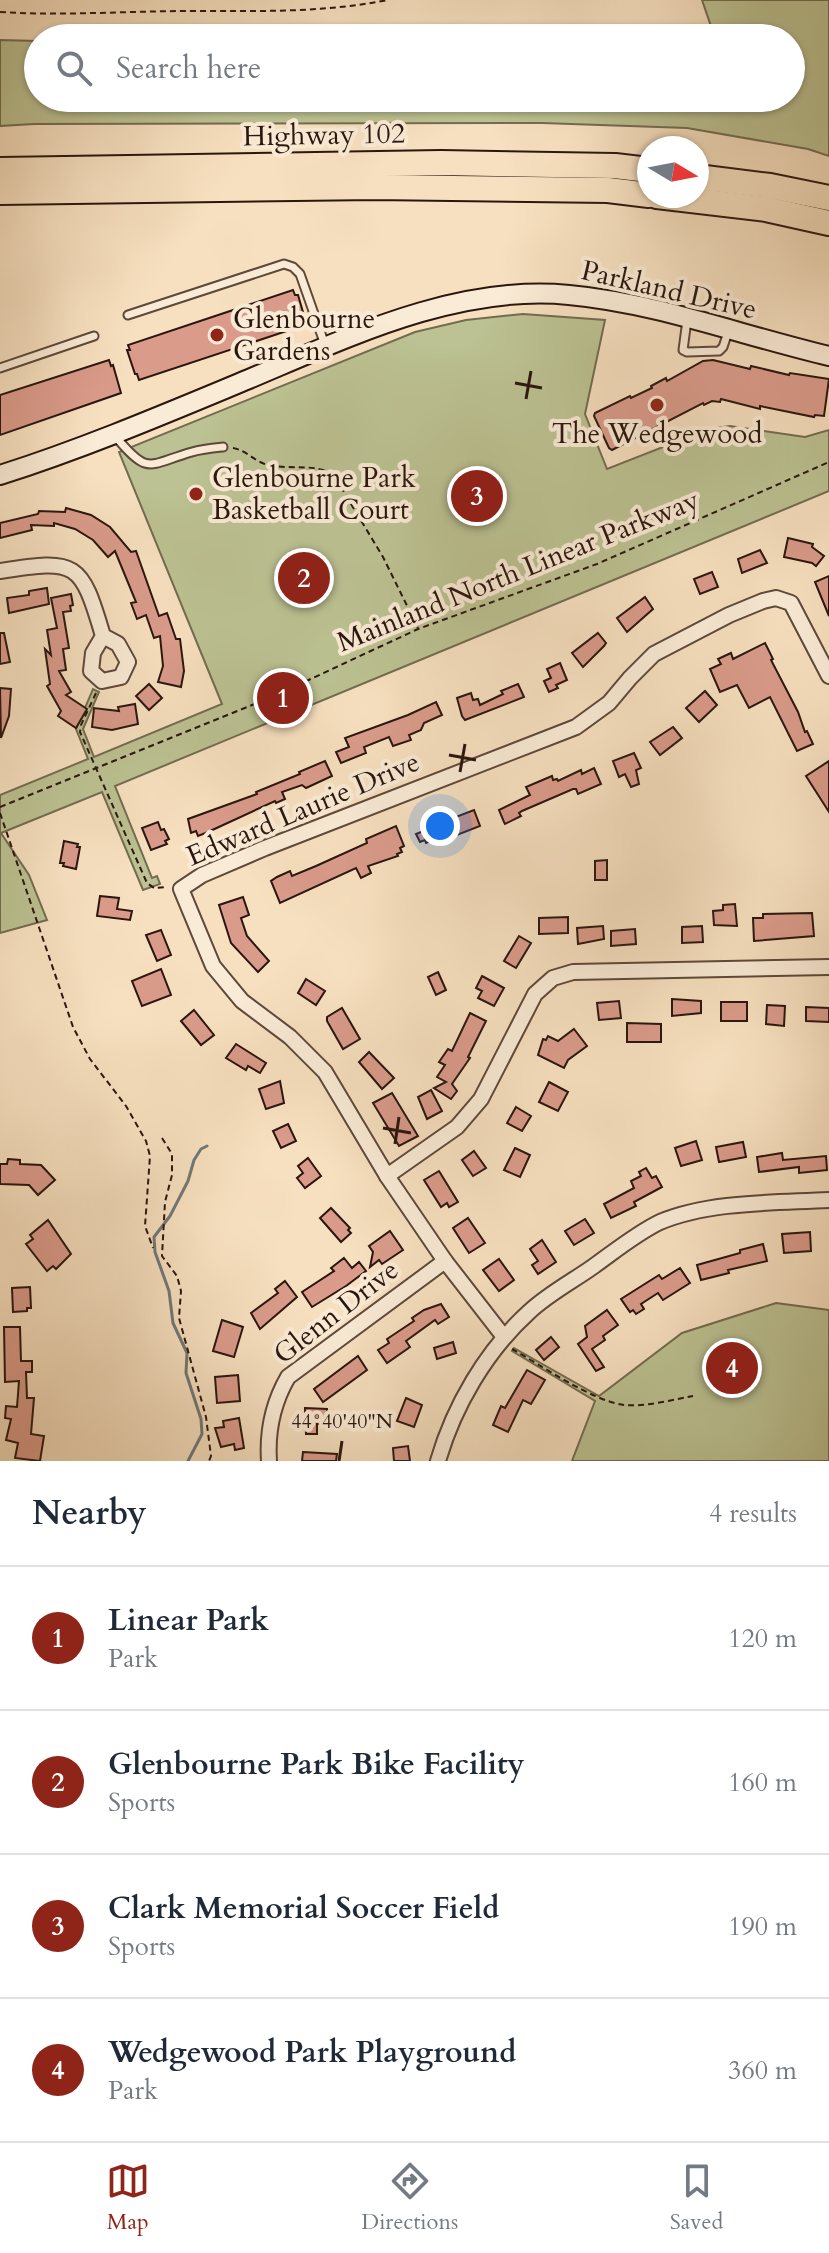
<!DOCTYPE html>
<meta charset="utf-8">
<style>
:root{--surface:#fff;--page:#f2f2f3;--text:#1f2937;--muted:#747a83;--line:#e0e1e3;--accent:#8f2418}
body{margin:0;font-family:Cardo,serif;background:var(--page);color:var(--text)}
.compass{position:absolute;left:637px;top:136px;width:72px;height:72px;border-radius:50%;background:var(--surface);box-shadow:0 2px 6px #0004;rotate:100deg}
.you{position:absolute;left:440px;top:826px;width:28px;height:28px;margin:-20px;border:6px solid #fff;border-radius:50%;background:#1a73e8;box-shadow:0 0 0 12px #1a73e833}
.badge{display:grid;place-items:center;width:52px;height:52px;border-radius:50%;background:var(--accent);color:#fff;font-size:26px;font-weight:700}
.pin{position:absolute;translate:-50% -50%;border:4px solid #fff;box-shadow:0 2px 8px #0006}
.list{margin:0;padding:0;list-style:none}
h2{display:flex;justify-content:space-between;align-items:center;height:104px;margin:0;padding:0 32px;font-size:34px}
h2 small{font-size:26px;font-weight:400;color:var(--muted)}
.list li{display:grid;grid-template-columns:52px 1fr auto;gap:24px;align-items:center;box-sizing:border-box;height:144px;padding:0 32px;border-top:2px solid var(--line)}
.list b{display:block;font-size:30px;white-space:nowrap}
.list p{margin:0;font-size:26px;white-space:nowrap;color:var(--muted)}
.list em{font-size:26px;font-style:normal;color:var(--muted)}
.icon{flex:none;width:44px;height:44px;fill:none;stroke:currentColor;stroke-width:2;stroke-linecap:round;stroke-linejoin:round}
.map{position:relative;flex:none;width:829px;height:1461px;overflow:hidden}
.search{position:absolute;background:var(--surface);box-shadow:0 2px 6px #0004;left:24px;right:24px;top:24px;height:88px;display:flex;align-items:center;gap:20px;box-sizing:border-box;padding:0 28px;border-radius:44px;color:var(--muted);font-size:30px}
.sheet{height:680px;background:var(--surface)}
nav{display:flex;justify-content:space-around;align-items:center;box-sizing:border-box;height:112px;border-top:2px solid var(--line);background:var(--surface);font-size:22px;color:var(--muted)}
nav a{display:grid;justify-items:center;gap:4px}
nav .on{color:var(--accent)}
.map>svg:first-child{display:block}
</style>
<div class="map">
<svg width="829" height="1461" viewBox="0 0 829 1461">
<rect width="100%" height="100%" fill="#f7e0c0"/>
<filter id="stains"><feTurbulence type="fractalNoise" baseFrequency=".0025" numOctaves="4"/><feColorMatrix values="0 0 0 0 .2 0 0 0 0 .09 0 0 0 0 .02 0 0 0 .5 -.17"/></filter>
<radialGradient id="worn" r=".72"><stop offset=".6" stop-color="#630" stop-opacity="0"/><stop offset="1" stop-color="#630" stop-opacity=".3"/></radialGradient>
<g fill="#bcc293" stroke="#736c50" stroke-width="2">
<polygon points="702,0 829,0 829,156 808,149 687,128 542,123 34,124 0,126 0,40 38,41 38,98 791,98 791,38 715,38"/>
<polygon points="523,314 605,320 585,414 607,469 709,429 730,426 805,437 829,430 829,491 115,786 152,878 157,876 160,884 143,890 102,792 1,833 29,875 47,920 0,933 0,795 88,759 76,729 93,689 99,692 83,729 94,757 222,704 119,452 415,332 466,320"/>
<polygon points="776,1303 829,1310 829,1461 572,1461 595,1401 512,1351 514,1348 599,1396 682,1333"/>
</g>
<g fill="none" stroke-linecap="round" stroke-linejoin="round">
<polyline stroke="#727877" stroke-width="3" points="188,1461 202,1434 201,1419 186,1373 187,1353 173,1323 169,1291 155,1252 154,1237 170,1216 188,1181 194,1160 201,1149 207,1146"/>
</g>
<g fill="#da9b8b" stroke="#2a160e" stroke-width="2">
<polygon points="293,290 295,295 298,295 305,319 303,320 305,325 139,380 137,374 135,374 127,350 130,350 128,345"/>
<polygon points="109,360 111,366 113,365 121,393 0,435 0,395"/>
<polygon points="713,360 750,369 751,366 789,375 790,373 829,379 824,416 815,415 814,417 760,406 760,409 721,399 720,402 712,401 704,405 703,403 612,450 609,448 594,416 595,413 630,396 631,398 652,388 651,386 666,378 667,381 703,361"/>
<polygon points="66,508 91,515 110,527 131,552 136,551 159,616 167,613 176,639 180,639 184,671 181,687 158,682 163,666 160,636 154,638 146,615 137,619 131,603 136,602 115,551 108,557 93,540 75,529 54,523 54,526 31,525 32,530 0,538 0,523 38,514 39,511 65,512"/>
<polygon points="788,538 813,544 812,547 824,556 816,566 812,563 784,557"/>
<polygon points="760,550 767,563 742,573 738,559"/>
<polygon points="712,572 718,587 700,594 694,579"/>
<polygon points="829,576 829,616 815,582"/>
<polygon points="47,588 49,604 9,613 7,598 29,595 29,591"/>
<polygon points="71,594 73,605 70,606 71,611 63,612 69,648 63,649 66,670 59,671 71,692 66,695 87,709 76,728 58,716 61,711 47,686 50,684 45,649 51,655 47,630 57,628 51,598"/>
<polygon points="645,597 653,609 627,632 617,618"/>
<polygon points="0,633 4,633 10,662 0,664"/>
<polygon points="598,633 606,643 604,646 583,667 572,653"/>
<polygon points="765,643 773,659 771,660 798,712 805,732 807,731 813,744 797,751 770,697 749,708 737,685 720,692 710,669 721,664 718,659 731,653 733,659"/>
<polygon points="560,663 567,680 556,685 558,688 549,692 544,681 551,678 547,669"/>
<polygon points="149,684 162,698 149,710 136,696"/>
<polygon points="518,684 524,697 465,720 462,716 457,698 471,693 473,700 478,699 480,705 503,694 501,691"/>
<polygon points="0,688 11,689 9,716 1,738"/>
<polygon points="705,691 717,705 699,722 686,708"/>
<polygon points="436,702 442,715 424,723 421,730 409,735 411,740 393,746 389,737 364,747 366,753 341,763 336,752 349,747 345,738 408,715"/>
<polygon points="135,704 138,724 112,730 92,727 94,708 119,711 118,707"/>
<polygon points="673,727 682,738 660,755 650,742"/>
<polygon points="634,753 641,768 636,770 639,784 631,787 625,774 619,777 613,761"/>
<polygon points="325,761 332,776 306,788 302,785 282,792 285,799 276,803 275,801 208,832 198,836 196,831 191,833 188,819 257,794 256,792 300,774 299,772"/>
<polygon points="829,761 829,812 806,776"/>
<polygon points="594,768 601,784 578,794 576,789 573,789 522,811 519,813 521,816 505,824 504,822 499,810 530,795 526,787 552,776 553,780 557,779 558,781 581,770 582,774"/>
<polygon points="474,810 480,826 457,835 456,830 426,843 425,840 420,842 416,834 426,830 424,825 442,818 443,822"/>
<polygon points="158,822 161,830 164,829 169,839 165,841 167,844 151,850 142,828"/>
<polygon points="396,826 404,846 400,848 402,852 397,854 398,856 368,866 371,873 361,878 356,868 280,903 271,881 277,877 290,871 292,876 316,866 367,843 366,839"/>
<polygon points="64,841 78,844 77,847 80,847 76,869 63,866 64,863 60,863"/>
<polygon points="607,860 607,880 595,880 595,861"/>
<polygon points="100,896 119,898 117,909 132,911 130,920 97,916"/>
<polygon points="243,897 249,915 241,918 247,936 269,961 258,972 231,943 219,905"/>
<polygon points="735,904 737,926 714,925 713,911 723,910 723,905"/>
<polygon points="812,913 814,936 754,941 753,918 763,918 763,914"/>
<polygon points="568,917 568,933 539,934 539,918"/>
<polygon points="603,926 604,939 578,944 577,928"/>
<polygon points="702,926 703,942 682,943 682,927"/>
<polygon points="635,929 636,944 611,946 611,931"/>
<polygon points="161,930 171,955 157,961 146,935"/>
<polygon points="519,936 531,943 516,968 504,961"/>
<polygon points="161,969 171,995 142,1006 132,981"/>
<polygon points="438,972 446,990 436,995 428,977"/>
<polygon points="482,976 504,988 494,1006 478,998 482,991 476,988"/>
<polygon points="306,979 325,991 316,1005 298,993"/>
<polygon points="672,999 701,1001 701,1013 672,1016"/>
<polygon points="619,1001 621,1018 599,1020 597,1003"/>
<rect x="721" y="1002" width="26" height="19"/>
<polygon points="767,1005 785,1006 784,1026 766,1024"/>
<polygon points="806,1007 829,1008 829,1022 806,1021"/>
<polygon points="342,1008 360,1039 343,1049 327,1021 327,1017"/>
<polygon points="194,1010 214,1035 201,1045 181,1021"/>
<polygon points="470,1013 486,1021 468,1057 470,1058 452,1084 457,1091 451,1099 434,1088 446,1082 437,1077 445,1065 439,1062 448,1049 452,1051"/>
<polygon points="627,1023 661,1024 661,1042 627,1042"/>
<polygon points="574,1029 587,1046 568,1060 564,1068 538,1055 543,1039 546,1040 548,1036 558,1041"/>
<polygon points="236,1044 266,1063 260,1073 248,1066 246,1070 226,1058"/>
<polygon points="369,1052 394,1078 382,1089 359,1062"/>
<polygon points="280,1081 284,1103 266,1109 259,1089"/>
<polygon points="549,1082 568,1092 558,1111 539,1102"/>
<polygon points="431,1090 442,1111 427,1119 418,1097"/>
<polygon points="392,1093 418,1136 399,1146 373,1103"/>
<polygon points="516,1107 531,1116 522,1131 507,1123"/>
<polygon points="288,1124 296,1141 281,1148 273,1131"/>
<polygon points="696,1141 702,1160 681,1166 675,1148"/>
<polygon points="743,1142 746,1157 719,1162 716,1147"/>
<polygon points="515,1148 530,1155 520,1177 504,1170"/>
<polygon points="474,1151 486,1168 473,1176 462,1160"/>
<polygon points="782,1153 783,1160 826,1156 827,1170 799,1173 799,1167 759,1172 757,1157"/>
<polygon points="308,1158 321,1176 305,1188 297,1178 303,1173 298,1166"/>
<polygon points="8,1159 20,1160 20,1164 41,1165 55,1180 38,1195 29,1185 0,1184 0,1164 7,1164"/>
<polygon points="646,1168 652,1178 656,1176 662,1187 634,1202 636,1206 611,1218 604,1204 634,1188 631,1181 641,1176 639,1172"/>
<polygon points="439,1171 458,1202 449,1207 447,1203 441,1207 424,1180"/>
<polygon points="331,1208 350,1228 348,1230 351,1233 341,1242 320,1218"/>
<polygon points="468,1218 485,1243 469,1253 453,1228"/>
<polygon points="585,1219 594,1233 574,1245 565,1231"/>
<polygon points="48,1220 71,1254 56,1269 53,1266 47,1271 26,1244 33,1239 30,1235"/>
<polygon points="390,1231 403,1250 382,1264 379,1260 370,1267 373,1252 369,1246"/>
<polygon points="810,1232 811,1251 784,1253 782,1234"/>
<polygon points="542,1240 556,1262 538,1274 532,1265 538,1261 530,1249"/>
<polygon points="763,1244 767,1261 728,1270 729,1273 701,1280 697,1265 740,1253 740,1250"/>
<polygon points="344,1258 352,1268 359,1262 366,1271 346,1286 312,1307 302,1292 334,1271 331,1268"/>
<polygon points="499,1259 514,1280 499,1291 483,1270"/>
<polygon points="680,1268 690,1283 663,1300 658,1293 641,1304 644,1309 636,1314 633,1310 630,1312 621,1299 659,1275 662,1279"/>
<polygon points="285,1281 297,1297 260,1329 251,1313 278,1293 275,1289"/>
<polygon points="30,1287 31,1308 27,1308 27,1311 13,1312 12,1288"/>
<polygon points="441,1304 449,1317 438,1324 435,1320 406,1341 410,1347 387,1363 378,1350 389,1343 387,1339 414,1321 412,1318 424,1310"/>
<polygon points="607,1310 618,1325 603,1336 605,1340 592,1349 604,1367 596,1371 578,1344 587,1337 585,1326"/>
<polygon points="222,1320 243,1327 234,1357 213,1351"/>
<polygon points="4,1327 20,1327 21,1361 32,1361 32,1372 26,1372 27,1398 34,1398 31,1434 44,1436 40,1461 15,1458 18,1443 6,1440 11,1419 5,1418 6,1406 17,1407 19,1381 5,1382"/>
<polygon points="551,1337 559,1347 544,1360 536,1350"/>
<polygon points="453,1342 456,1353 437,1359 434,1348"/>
<polygon points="358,1356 367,1370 323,1402 314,1389"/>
<polygon points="527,1370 545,1380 531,1404 523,1400 508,1432 493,1425 501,1406 505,1408"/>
<polygon points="238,1375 240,1401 217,1403 215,1377"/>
<polygon points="406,1398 422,1405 414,1427 397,1421"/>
<polygon points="305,1408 327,1409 327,1424 317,1424 317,1434 306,1434"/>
<polygon points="239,1418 244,1448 235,1450 234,1444 221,1447 215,1428 224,1427 223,1421"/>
<polygon points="408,1446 410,1461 394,1461 393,1448"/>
<polygon points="303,1452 337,1454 336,1461 302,1461"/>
</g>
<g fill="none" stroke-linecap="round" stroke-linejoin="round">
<g stroke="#5d483a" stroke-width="11">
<g id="lane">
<polyline points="128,315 284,264 293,267 300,274 325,345"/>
<polyline points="687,320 683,350 687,352 719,351 723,347 728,332"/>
<polyline points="0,368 94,336"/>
<path d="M 116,437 C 149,477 149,464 192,452 C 202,449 213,448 223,447"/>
</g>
</g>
<g stroke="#5d483a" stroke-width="18">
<g id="street">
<path d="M 0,571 C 77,559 81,561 103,636 L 93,653 L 91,671 L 102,681 L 121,677 L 128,662 L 118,644 L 103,636"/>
<polyline points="387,1176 457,1127 481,1099 535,994 553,978 573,972 829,967"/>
<polyline points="504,1337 445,1261 387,1176 325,1072 290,1037 242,1001 213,966 181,889 202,875 265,848 576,727 609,703 630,678 654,654 729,615 763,601 776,598 791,603 829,676"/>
<path d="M 269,1461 C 267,1431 273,1403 288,1377 L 445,1261"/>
<path d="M 438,1461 C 454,1406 486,1351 529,1312 C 548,1294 573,1281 594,1266 C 615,1251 637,1233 660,1222 C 710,1201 776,1203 829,1200"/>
</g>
</g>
<g stroke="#2a160e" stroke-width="22">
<path id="secondary" d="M 0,475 C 85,448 167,413 249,379 C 349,337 458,284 569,295 C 657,303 743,336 829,356"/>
</g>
<g stroke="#2a160e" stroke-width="28">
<g id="highway">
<polyline points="0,170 441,163 615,166 649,170"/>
<polyline points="697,177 770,186 829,198"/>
<polyline points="0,192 375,187 608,190 649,195"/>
<polyline points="657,196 766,209 829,223"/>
</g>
</g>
<g stroke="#2a160e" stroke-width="2" stroke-dasharray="6 4" stroke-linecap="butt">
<path d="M 0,12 C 64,16 127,11 191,11 C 258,11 321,13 388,0"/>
<path d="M 233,448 C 246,450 255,462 268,465 C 291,470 311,463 333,474 L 383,557 L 418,628"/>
<polyline points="96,693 81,725 80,732 147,883 154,888 167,887"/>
<polyline points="0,807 272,697 418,629 597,564 829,462"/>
<polyline points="0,813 73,1027 90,1059 126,1106 146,1141 150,1156 145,1226 153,1248"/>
<polyline points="162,1138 172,1154 172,1175 165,1202 162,1256 177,1276 181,1291 179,1318 206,1417 211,1456 209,1461"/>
<path d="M 512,1349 C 541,1365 592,1401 624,1405 C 646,1407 671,1400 693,1396"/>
</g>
<use href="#lane" stroke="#faebd6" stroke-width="7"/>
<use href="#street" stroke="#faebd6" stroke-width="14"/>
<use href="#secondary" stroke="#faebd6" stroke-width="18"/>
<use href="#highway" stroke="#f7e0c0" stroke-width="24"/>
</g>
<path fill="none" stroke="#2a160e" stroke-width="3" d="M 515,383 L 542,388M 526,399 L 531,371M 449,755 L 476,760M 460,772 L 465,744M 383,1128 L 411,1133M 395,1144 L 399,1117M 339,1461 L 342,1441"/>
<g fill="#8f2418" stroke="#faebd6" stroke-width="3">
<circle cx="217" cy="335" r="8"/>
<circle cx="657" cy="405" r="8"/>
<circle cx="196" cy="494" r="8"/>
</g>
<g text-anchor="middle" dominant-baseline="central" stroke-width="8" stroke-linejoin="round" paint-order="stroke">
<g font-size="28" fill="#2a160e" stroke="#faebd6">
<text transform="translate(324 135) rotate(-1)">Highway 102</text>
<text transform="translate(669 290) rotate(13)">Parkland Drive</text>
<text transform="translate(518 571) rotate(-22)">Mainland North Linear Parkway</text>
<text transform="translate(303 809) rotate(-23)">Edward Laurie Drive</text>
<text transform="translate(336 1312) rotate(-38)">Glenn Drive</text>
</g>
<g font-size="28" fill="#2a160e" stroke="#faebd6" text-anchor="start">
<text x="233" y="319">Glenbourne<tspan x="233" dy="32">Gardens</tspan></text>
<text x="657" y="434" text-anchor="middle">The Wedgewood</text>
<text x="212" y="478">Glenbourne Park<tspan x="212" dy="32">Basketball Court</tspan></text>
</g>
</g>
<g font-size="20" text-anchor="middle" fill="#2a160e" stroke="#faebd6" stroke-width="8" stroke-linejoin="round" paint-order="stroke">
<text x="342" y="1428">44°40'40"N</text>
</g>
<rect width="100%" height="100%" filter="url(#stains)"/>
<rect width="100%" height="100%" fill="url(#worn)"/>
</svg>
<svg class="compass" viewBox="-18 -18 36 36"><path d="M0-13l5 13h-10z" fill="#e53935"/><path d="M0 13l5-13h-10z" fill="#747a83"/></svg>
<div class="you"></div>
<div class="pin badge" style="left:283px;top:698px">1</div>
<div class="pin badge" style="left:304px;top:578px">2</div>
<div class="pin badge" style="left:477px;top:496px">3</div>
<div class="pin badge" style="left:732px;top:1368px">4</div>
<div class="search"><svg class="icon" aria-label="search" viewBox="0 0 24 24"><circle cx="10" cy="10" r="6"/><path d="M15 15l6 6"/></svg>Search here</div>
</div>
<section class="sheet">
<h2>Nearby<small>4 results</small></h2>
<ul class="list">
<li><span class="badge">1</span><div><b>Linear Park</b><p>Park</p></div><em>120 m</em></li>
<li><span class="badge">2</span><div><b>Glenbourne Park Bike Facility</b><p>Sports</p></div><em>160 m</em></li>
<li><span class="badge">3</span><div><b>Clark Memorial Soccer Field</b><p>Sports</p></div><em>190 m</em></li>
<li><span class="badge">4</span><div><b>Wedgewood Park Playground</b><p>Park</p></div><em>360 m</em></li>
</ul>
</section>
<nav>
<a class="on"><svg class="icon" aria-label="map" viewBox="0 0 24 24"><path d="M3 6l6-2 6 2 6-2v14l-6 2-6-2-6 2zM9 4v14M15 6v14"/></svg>Map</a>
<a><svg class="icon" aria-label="directions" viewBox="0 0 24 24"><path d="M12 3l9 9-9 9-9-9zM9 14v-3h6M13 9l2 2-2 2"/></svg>Directions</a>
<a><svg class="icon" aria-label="saved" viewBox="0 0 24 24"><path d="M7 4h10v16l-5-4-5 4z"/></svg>Saved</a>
</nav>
